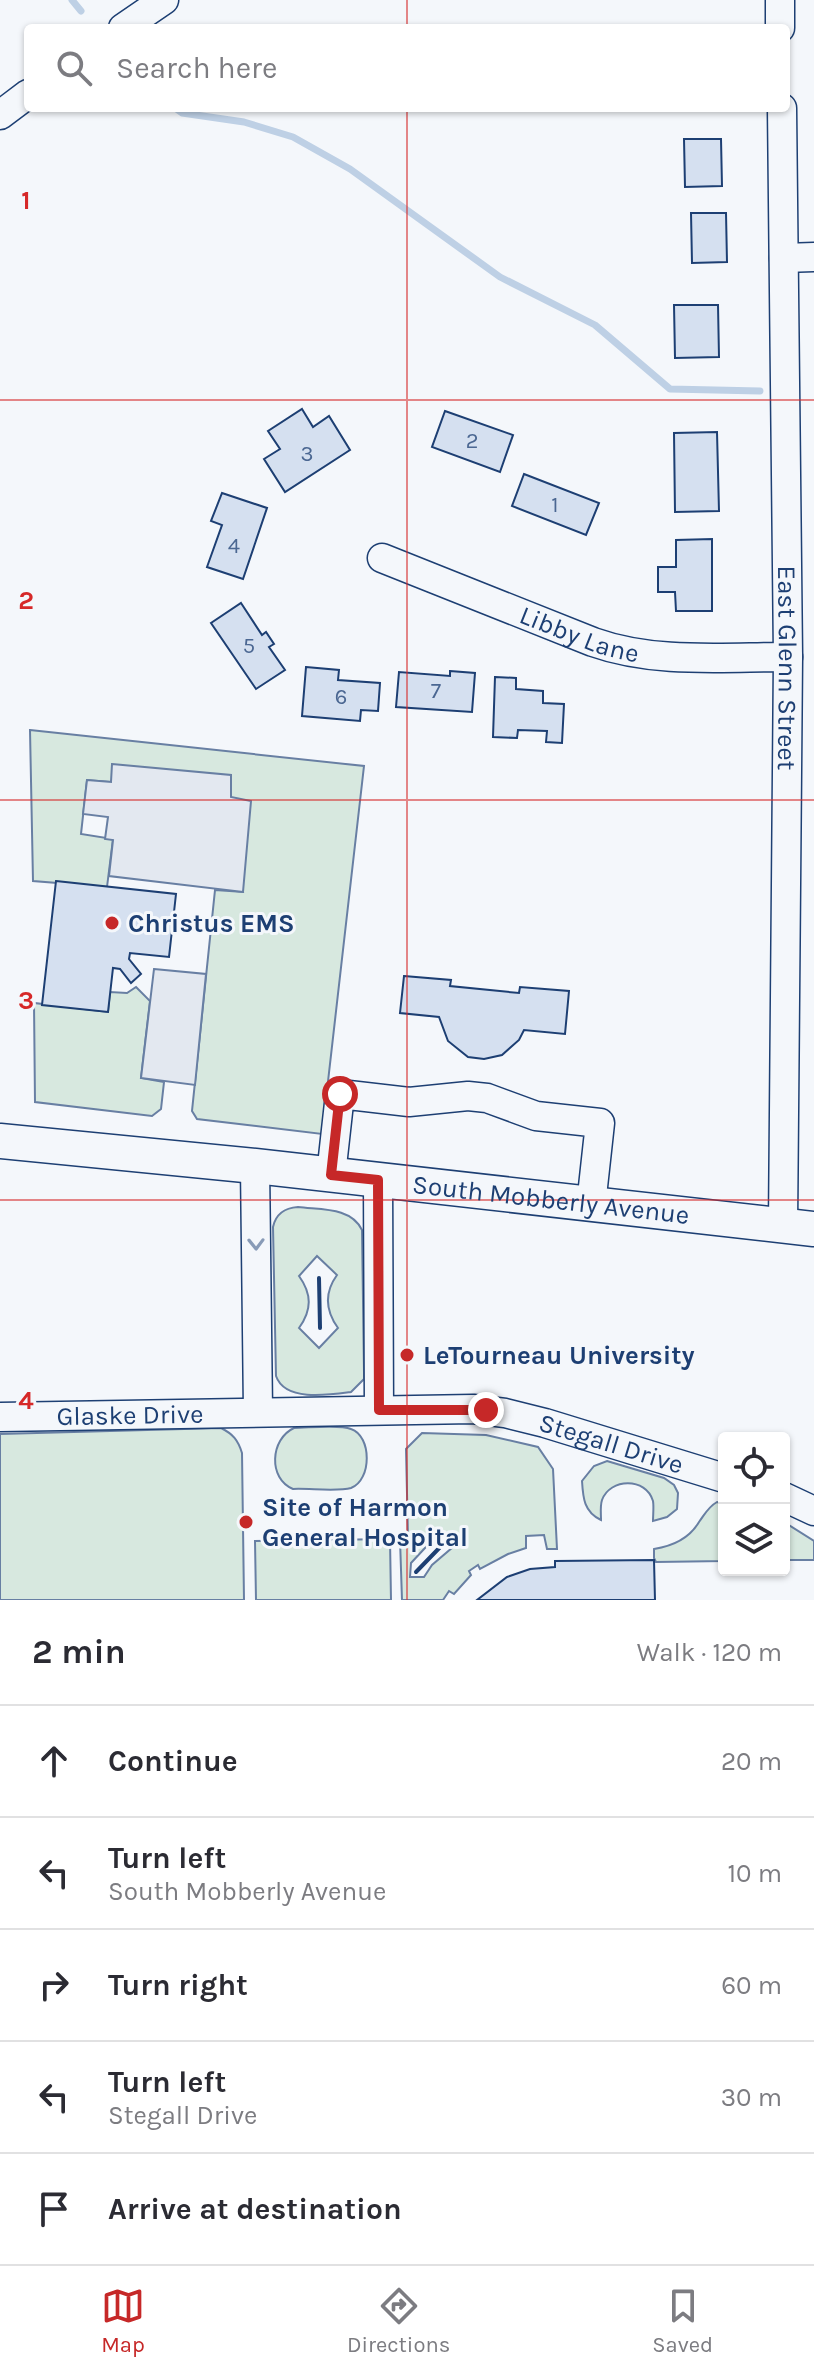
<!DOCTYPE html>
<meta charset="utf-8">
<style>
:root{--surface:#fff;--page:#f2f2f3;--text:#2b2b33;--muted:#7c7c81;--line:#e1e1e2;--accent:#c62828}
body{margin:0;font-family:Karla,sans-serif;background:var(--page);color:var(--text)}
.controls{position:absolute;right:24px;bottom:24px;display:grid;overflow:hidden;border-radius:8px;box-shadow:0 2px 6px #0004}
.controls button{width:72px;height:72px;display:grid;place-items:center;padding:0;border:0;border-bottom:2px solid var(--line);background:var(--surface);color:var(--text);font:40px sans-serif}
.stop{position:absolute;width:24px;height:24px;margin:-18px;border:6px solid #c62828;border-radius:50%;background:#fff}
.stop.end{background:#c62828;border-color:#fff;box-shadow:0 2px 8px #0008}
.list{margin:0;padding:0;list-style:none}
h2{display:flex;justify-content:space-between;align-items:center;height:104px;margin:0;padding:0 32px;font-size:34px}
h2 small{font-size:26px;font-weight:400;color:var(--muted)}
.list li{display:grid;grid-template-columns:52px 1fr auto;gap:24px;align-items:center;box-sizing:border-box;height:112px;padding:0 32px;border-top:2px solid var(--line)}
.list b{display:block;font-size:30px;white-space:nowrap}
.list p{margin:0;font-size:26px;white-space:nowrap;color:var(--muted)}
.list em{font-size:26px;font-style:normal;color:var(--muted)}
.icon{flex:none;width:44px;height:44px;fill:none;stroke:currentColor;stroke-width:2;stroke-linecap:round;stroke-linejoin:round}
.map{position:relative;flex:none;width:814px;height:1600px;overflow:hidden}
.search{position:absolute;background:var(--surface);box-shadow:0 2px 6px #0004;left:24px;right:24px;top:24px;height:88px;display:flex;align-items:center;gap:20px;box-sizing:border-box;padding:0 28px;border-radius:8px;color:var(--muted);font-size:30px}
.sheet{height:664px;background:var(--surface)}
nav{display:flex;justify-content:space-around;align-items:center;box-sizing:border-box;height:112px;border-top:2px solid var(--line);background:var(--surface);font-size:22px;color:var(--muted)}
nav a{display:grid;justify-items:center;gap:4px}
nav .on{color:var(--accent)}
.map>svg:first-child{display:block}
</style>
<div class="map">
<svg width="814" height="1600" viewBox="0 0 814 1600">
<rect width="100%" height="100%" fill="#f4f7fb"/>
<g fill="#d7e8df" stroke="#687fa3" stroke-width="2" fill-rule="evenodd">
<polygon points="30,730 364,766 322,1134 197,1119 192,1111 215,890 243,892 231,798 231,775 111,782 87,780 81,834 113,839 107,887 33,881"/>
<polygon points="136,987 150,1001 141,1078 164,1082 161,1109 152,1116 35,1102 34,1003 108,1012 110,992 127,993"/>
<path d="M 298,1207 C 321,1210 351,1207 362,1230 L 364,1372 L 364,1379 L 351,1392 C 329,1395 285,1402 276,1376 L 273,1227 C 276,1213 285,1208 298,1207 ZM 317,1256 L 337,1275 C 324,1293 325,1310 338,1328 L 319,1348 L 299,1328 C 312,1310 312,1294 299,1276 Z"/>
<path d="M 221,1428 C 233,1434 238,1440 242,1453 L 244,1600 L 0,1600 L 0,1434 Z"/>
<path d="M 294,1428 C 308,1428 339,1424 351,1429 C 372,1436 372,1480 351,1488 C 337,1492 308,1488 293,1489 C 268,1479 270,1439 294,1428 Z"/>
<path d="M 422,1433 L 486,1435 L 538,1447 L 553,1469 L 557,1549 L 547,1549 L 544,1535 L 526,1536 L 526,1548 L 508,1554 L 480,1569 L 478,1565 L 469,1571 L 471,1575 L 454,1594 L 449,1591 L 443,1600 L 402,1600 L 400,1539 L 408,1538 L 406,1449 ZM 438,1534 L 453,1534 L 453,1547 L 432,1565 L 424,1577 L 410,1577 L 411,1563 Z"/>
<path d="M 607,1461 L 664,1478 L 674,1485 L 678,1493 L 677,1509 L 667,1517 L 653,1521 C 653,1515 654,1507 653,1501 C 646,1477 610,1478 602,1500 C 600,1506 601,1513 601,1520 C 584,1512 583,1498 582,1481 L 594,1466 Z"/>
<path d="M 717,1502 L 724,1504 L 724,1561 L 656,1562 L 654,1558 L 654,1549 C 673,1546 689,1539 699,1522 C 705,1514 708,1507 717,1502 Z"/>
<polygon points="784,1522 814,1541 814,1560 784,1560"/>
<polygon points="390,1539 391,1600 256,1600 255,1541"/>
</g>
<g fill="#e3e8f0" stroke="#687fa3" stroke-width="2">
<polygon points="112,764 231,775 231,797 251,801 243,892 109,876 113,840 105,839 108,817 83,814 87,780 111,782"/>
<polygon points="154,969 206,974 195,1085 141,1078"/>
</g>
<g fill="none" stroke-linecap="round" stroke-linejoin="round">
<g stroke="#bed0e5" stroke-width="7">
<polyline points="72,0 81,11"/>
<polyline points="175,108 182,113 244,122 293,137 350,169 500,277 595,325 670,389 760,391"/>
</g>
</g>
<g fill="#d5e0f0" stroke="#1d3f73" stroke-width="2">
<polygon points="684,139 721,139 722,186 685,187"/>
<polygon points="691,213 726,213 727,262 692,263"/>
<polygon points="674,305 718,305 719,357 675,358"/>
<polygon points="302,409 313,427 329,416 350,450 285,492 264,459 280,449 268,431"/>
<polygon points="445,411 513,435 500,472 432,447"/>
<polygon points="717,432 719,511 675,512 674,433"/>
<polygon points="524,474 599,503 586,535 512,506"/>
<polygon points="222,493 267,508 243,579 207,567 222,525 211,521"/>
<polygon points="712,539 712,611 676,611 675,592 658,592 658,567 676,567 676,540"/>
<polygon points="241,603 262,635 266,632 274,644 269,647 285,670 256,689 211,623"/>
<polygon points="306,667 339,670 338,680 380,683 378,711 361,710 360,721 302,716"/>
<polygon points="450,671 475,673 472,712 396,707 399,672 450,676"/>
<polygon points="495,677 516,678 516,689 543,691 543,703 564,704 562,743 546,742 547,731 518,730 517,738 493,737"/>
<polygon points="56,881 176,894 169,957 130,953 129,959 141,974 131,983 120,969 113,968 108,1012 42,1005"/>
<polygon points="404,976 451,980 450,986 519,993 520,987 569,991 565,1034 524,1030 519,1040 502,1055 484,1059 468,1057 448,1041 439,1017 400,1013"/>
<polygon points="654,1560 655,1600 477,1600 507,1577 530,1569 555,1567 555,1561"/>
</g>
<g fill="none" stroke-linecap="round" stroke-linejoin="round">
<g stroke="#1d3f73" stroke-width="31">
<g id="minor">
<polyline points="780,0 780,28"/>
<polyline points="123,28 164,0"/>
<path id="s1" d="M 782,108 L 788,657 L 783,1227"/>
<polyline points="0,115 28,94"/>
<polyline points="784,258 814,257"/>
<path id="s2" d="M 382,558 L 593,642 C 655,664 723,657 788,657"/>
<polyline points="255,1166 258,1411"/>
<polyline points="331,1175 340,1094 409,1102 468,1096 487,1098 536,1116 600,1123 591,1205"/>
<polyline points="378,1180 379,1410"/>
<path id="s3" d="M 0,1417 L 473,1409 L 505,1413 L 545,1423 L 724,1478"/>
<polyline points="784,1497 814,1511"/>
</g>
</g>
<g stroke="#1d3f73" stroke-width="37">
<g id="major">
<path id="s4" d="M 0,1141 L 255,1166 L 814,1229"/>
</g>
</g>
<use href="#minor" stroke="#f4f7fb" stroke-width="28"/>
<use href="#major" stroke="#f4f7fb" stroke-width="34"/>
<g stroke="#1d3f73" stroke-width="4">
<polyline points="319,1278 320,1328"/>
<polyline points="416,1572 447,1540"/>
</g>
</g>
<defs><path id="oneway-chevron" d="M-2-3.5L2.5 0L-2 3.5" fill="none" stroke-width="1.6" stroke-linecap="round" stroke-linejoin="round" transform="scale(2)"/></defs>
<use stroke="#889bb7" href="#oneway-chevron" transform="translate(256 1244) rotate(89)"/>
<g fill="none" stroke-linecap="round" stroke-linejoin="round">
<polyline stroke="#c62828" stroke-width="10" points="340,1094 331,1175 378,1180 379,1410 486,1410"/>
</g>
<path fill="none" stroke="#d62828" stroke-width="2" stroke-opacity="0.55" d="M 407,0 L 407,28M 407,108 L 407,1600M 0,400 L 814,400M 0,800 L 814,800M 0,1200 L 814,1200"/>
<g fill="#c62828" stroke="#f4f7fb" stroke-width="3">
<circle cx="112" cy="923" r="8"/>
<circle cx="407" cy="1355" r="8"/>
<circle cx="246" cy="1522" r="8"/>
</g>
<g text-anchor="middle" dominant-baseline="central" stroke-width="6" stroke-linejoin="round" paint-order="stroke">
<g font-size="22" fill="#4b6792">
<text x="472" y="441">2</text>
<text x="307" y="454">3</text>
<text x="555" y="505">1</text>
<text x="234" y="546">4</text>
<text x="249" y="646">5</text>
<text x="436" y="691">7</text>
<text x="341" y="697">6</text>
</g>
<g font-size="26" fill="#1d3f73" stroke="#f4f7fb">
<text stroke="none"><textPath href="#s2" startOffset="212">Libby Lane</textPath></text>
<text stroke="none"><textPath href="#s1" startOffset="560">East Glenn Street</textPath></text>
<text stroke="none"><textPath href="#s4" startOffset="554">South Mobberly Avenue</textPath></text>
<text stroke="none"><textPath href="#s3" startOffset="130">Glaske Drive</textPath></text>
<text stroke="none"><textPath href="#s3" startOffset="616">Stegall Drive</textPath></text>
</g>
<g font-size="26" font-weight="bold" fill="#1d3f73" stroke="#f4f7fb" text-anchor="start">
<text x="128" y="923">Christus EMS</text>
<text x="423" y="1355">LeTourneau University</text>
<text x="262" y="1507">Site of Harmon<tspan x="262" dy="30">General Hospital</tspan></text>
</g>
</g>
<g font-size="26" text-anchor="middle" font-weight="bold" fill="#d62828" stroke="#f4f7fb" stroke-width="6" stroke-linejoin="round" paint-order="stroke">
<text x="26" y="209">1</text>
<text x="26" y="609">2</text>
<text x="26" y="1009">3</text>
<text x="26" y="1409">4</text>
</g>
</svg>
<div class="controls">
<button><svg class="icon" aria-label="locate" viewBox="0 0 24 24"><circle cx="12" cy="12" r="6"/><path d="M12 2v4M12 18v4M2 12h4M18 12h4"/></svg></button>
<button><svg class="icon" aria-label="layers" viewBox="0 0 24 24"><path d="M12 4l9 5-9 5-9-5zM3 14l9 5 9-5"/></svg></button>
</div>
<div class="stop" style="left:340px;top:1094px"></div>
<div class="stop end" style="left:486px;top:1410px"></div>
<div class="search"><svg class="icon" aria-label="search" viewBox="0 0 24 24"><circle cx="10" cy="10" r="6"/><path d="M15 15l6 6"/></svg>Search here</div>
</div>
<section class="sheet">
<h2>2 min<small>Walk · 120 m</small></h2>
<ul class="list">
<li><svg class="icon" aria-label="ahead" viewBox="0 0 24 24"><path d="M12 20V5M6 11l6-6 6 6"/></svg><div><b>Continue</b></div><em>20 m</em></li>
<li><svg class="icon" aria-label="left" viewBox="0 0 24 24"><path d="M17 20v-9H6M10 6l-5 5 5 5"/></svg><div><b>Turn left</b><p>South Mobberly Avenue</p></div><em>10 m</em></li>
<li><svg class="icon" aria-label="right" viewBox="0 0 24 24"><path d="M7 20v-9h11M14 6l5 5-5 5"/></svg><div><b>Turn right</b></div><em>60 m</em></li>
<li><svg class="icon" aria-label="left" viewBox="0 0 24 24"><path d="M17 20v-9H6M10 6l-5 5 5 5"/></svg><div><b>Turn left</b><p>Stegall Drive</p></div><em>30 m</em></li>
<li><svg class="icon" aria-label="arrive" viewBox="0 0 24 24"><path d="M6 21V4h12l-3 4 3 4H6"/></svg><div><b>Arrive at destination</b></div></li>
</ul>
</section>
<nav>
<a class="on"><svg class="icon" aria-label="map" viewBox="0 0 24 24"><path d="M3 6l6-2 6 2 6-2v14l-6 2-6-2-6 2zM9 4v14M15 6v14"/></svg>Map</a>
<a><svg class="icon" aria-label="directions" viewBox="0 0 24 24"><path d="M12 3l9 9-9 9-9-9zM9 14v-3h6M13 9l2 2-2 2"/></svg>Directions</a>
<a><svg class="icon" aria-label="saved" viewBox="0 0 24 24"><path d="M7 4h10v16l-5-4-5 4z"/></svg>Saved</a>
</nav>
